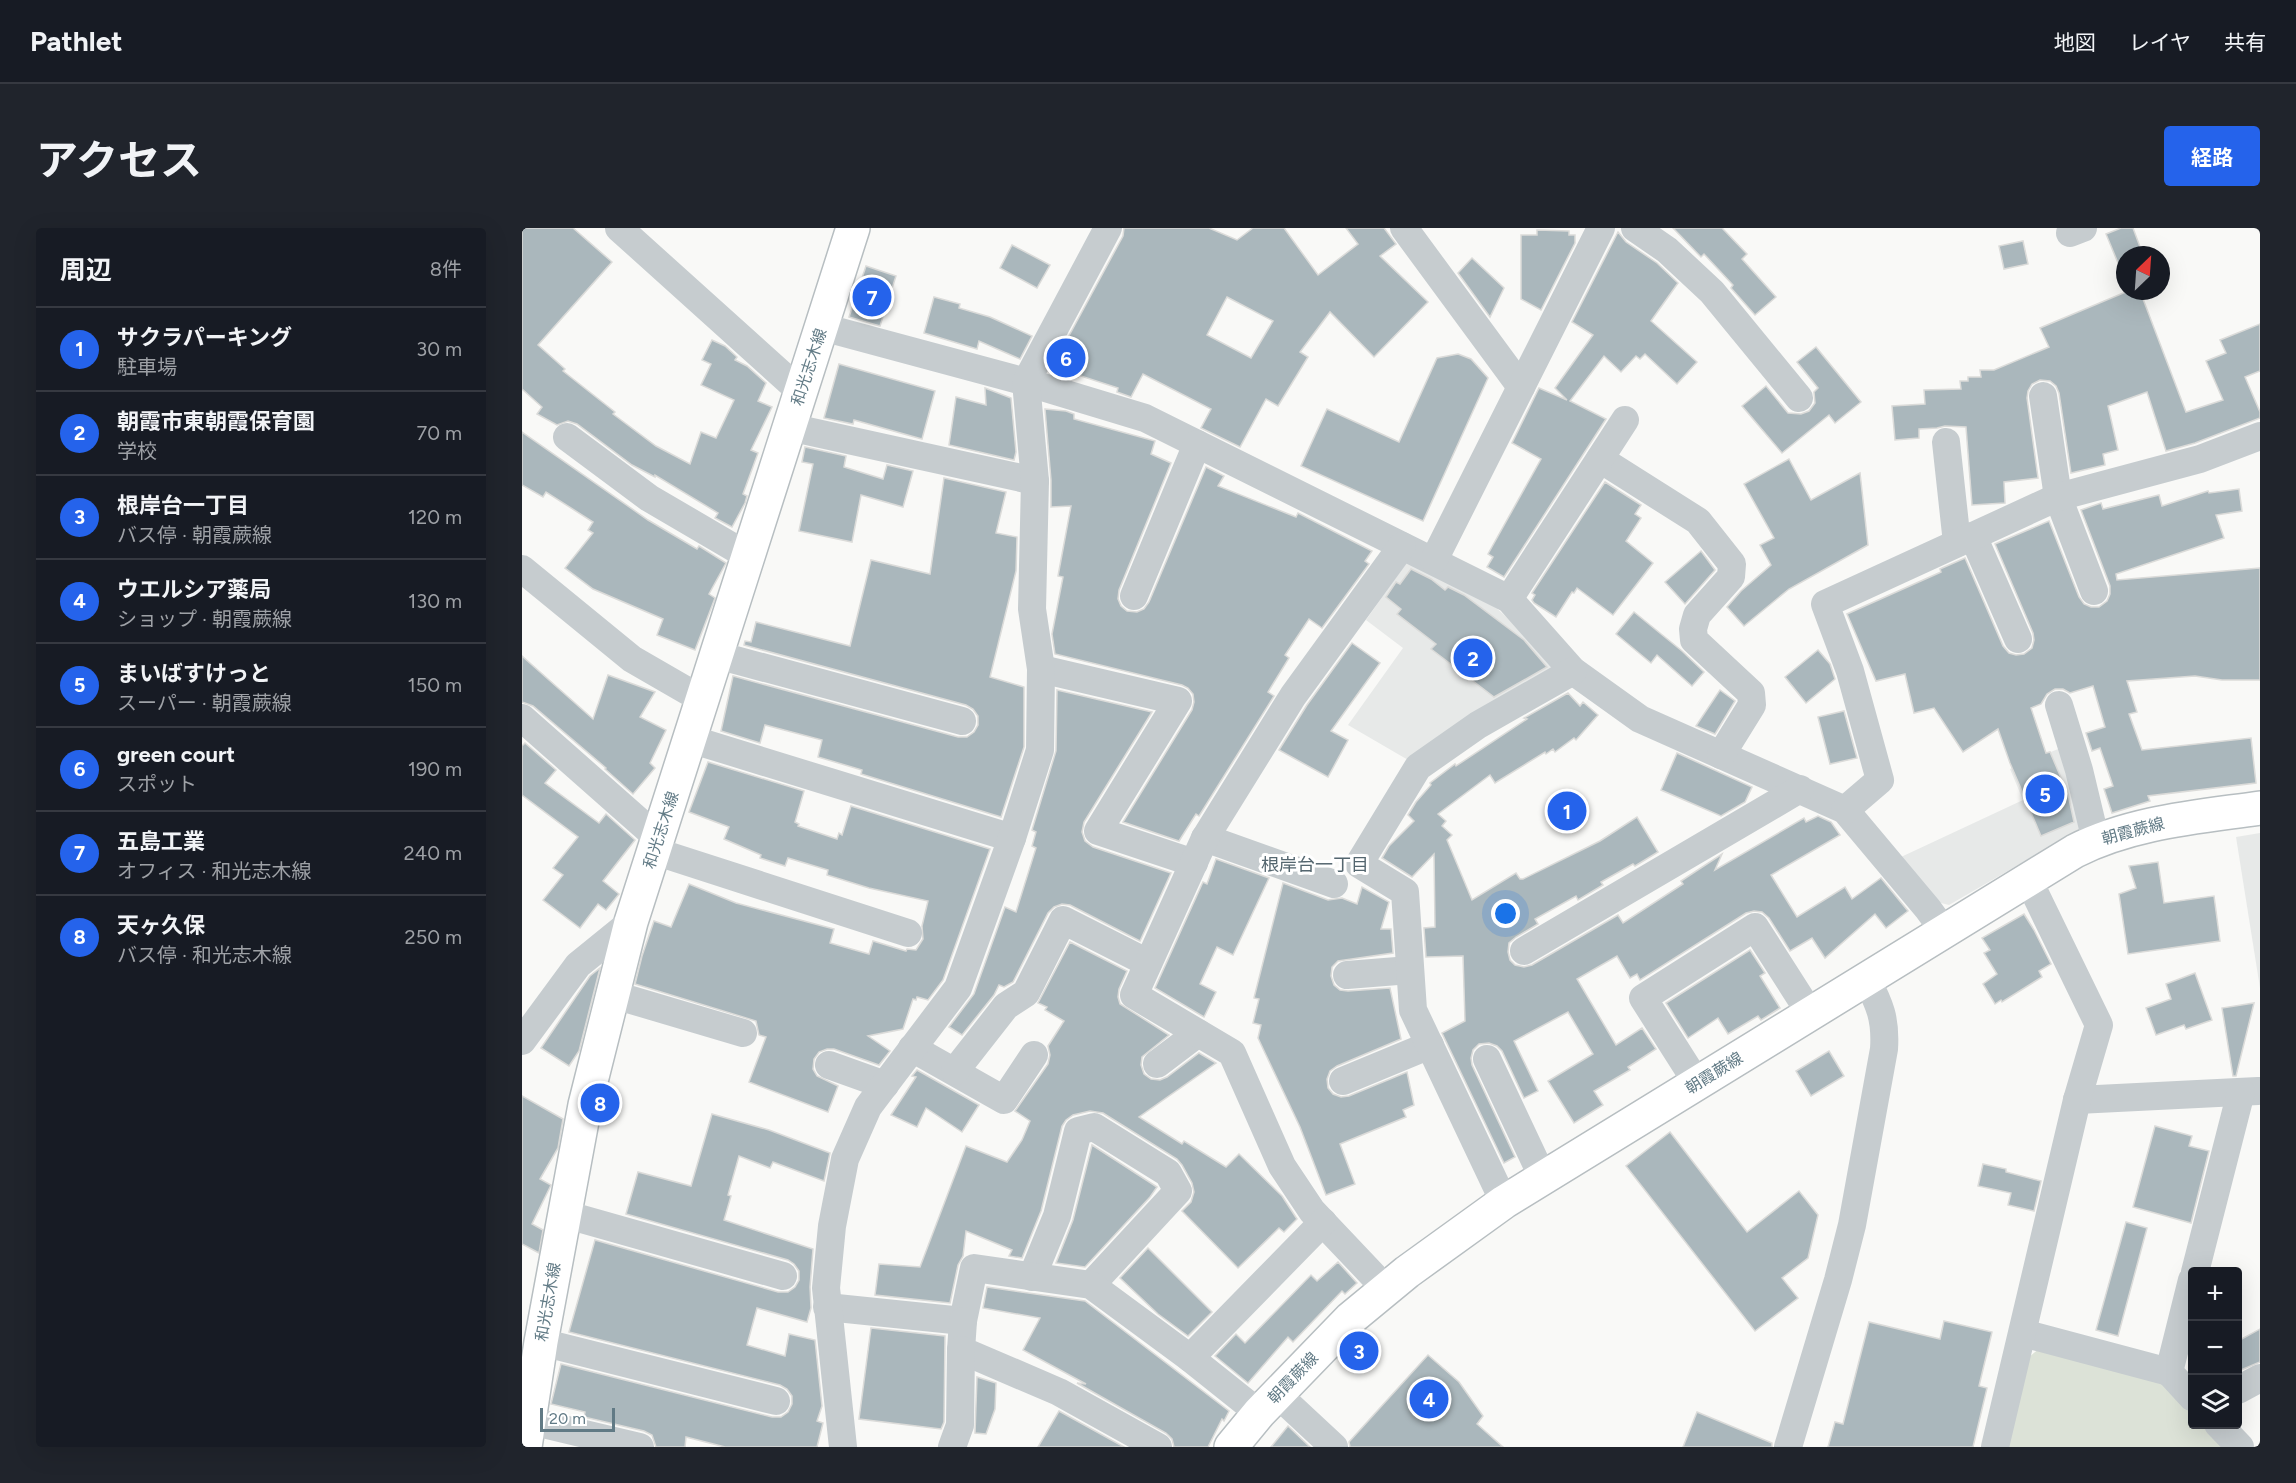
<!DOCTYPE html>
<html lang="ja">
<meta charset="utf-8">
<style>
:root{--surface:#171b24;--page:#20242c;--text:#f1f3f6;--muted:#9ea1a6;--line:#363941;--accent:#2563eb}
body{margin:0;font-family:Figtree,"Noto Sans JP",sans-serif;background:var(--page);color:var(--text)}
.controls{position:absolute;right:18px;bottom:18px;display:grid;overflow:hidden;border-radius:6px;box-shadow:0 6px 24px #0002}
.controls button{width:54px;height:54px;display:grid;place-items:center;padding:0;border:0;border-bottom:2px solid var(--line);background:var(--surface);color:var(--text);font:30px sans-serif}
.compass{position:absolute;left:1594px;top:18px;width:54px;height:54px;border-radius:50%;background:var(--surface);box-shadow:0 6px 24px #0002;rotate:25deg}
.scale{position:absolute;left:18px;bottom:15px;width:75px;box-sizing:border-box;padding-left:6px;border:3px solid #617a85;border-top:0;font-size:16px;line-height:21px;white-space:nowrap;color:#617a85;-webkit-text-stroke:4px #fff;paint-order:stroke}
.you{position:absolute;left:984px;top:686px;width:21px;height:21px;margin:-15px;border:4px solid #fff;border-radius:50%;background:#1a73e8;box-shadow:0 0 0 9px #1a73e833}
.badge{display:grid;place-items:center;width:39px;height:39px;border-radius:50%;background:var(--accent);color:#fff;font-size:20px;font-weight:700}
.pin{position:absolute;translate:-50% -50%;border:3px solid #fff;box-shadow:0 2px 6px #0006}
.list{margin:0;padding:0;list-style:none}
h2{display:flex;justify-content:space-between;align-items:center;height:78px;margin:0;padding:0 24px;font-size:26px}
h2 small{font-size:20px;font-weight:400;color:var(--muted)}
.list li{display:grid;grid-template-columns:39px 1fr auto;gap:18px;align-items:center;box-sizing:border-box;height:84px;padding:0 24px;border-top:2px solid var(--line)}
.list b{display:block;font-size:22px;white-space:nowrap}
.list p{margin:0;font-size:20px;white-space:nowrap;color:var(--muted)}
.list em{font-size:20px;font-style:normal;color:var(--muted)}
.icon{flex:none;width:33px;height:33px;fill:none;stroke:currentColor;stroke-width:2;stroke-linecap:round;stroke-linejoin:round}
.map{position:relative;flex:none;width:1738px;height:1219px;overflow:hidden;border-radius:6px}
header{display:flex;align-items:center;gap:36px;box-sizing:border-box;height:84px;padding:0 30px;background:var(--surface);border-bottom:2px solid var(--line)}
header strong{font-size:28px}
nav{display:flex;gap:33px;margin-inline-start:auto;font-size:21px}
.intro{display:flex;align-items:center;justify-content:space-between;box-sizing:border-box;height:144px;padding:0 36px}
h1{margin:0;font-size:42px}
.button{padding:15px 27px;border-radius:6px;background:var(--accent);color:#fff;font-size:21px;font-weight:700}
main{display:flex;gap:36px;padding:0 36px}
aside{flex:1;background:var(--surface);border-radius:6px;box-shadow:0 6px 24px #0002}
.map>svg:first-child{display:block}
</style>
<header>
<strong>Pathlet</strong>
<nav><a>地図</a><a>レイヤ</a><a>共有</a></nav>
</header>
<div class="intro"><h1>アクセス</h1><a class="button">経路</a></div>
<main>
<aside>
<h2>周辺<small>8件</small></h2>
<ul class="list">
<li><span class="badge">1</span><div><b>サクラパーキング</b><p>駐車場</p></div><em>30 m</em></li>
<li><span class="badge">2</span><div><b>朝霞市東朝霞保育園</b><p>学校</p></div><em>70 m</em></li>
<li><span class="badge">3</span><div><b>根岸台一丁目</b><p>バス停 · 朝霞蕨線</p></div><em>120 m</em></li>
<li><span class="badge">4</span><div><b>ウエルシア薬局</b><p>ショップ · 朝霞蕨線</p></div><em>130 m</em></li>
<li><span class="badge">5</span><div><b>まいばすけっと</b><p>スーパー · 朝霞蕨線</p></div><em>150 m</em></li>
<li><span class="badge">6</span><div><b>green court</b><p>スポット</p></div><em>190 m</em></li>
<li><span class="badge">7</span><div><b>五島工業</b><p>オフィス · 和光志木線</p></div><em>240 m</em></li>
<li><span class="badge">8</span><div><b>天ヶ久保</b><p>バス停 · 和光志木線</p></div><em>250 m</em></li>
</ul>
</aside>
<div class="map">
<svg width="1738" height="1219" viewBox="0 0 1738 1219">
<rect width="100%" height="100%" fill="#f9f9f7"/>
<g fill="#e7e9e8">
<polygon points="887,331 957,364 1041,441 893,536 826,497 881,420 844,392"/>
<polygon points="1541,519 1560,600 1427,677 1415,674 1379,629 1501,572 1488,541"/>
<polygon points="1738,605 1738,760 1714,609"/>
</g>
<polygon fill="#dce2d7" points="1518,1120 1643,1151 1670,1177 1670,1196 1687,1197 1707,1219 1485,1219 1507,1129"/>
<g fill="#aab7bc" stroke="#dbdbd9" stroke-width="1.5" fill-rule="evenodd">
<polygon points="0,0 51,0 90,34 16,117 43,141 41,143 93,184 91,186 134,218 168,236 179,204 194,210 212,172 179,157 189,136 180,132 190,112 203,118 215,129 213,132 225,138 244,155 236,173 250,179 229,222 236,225 221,266 225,268 223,275 210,299 193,290 196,285 133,247 133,249 110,237 55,196 46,193 35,197 15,186 20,179 0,161"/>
<path d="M 602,0 L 687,0 L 715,12 L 731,0 L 762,0 L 796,47 L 836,16 L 824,0 L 862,0 L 874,16 L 858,28 L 906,74 L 852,129 L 808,84 L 778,124 L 786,129 L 756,178 L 744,171 L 718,219 L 679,200 L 689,181 L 621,146 L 609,169 L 595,164 L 596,160 L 556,147 L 556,149 L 529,141 L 601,8 ZM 705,69 L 751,93 L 729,130 L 685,107 Z"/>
<polygon points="1151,0 1200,0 1225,26 1220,31 1254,69 1233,87 1209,60 1211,57 1182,26 1179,29"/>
<polygon points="1599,0 1611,0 1621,27 1603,27 1601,47 1584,6"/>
<polygon points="1015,2 1047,3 1047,7 1053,7 1053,15 1019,82 999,71 999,7 1015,7"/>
<polygon points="1096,4 1104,14 1135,35 1156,55 1129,93 1175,134 1155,156 1123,126 1118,131 1114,128 1099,144 1082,128 1048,173 1084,191 982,349 965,339 971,329 966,326 1019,231 990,215 1017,160 1045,172 1033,160 1071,107 1050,94"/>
<polygon points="1501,13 1506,36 1482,41 1477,18"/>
<polygon points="490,17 528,37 515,60 478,40"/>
<polygon points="950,30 982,60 968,89 936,45"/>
<polygon points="344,38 374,48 358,98 327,89"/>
<polygon points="1606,63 1618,63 1664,184 1701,172 1684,133 1704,125 1698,112 1738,96 1738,143 1723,149 1738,184 1738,190 1673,215 1644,223 1625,164 1586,178 1596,222 1581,226 1583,237 1549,245 1537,165 1534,158 1528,153 1518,152 1510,156 1506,163 1505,170 1516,250 1482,254 1483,275 1450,277 1444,199 1423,198 1415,200 1397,201 1397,210 1373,212 1370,178 1403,176 1402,162 1439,161 1438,153 1446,153 1446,149 1459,149 1458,142 1472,142 1527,119 1518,100"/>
<polygon points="412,69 438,76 437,80 468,89 510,108 498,131 457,113 455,121 402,105"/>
<polygon points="1294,119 1339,174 1313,195 1307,187 1260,225 1220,178 1244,158 1266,185 1279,186 1287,183 1293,175 1292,164 1296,160 1275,134"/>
<polygon points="936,126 949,131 966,150 901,293 779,238 805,181 877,214 915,130"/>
<polygon points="317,136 413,163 400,211 332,192 331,196 302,190"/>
<polygon points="463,160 489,170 494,224 492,232 427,217 434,169 464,177"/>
<polygon points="523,181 544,183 552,186 552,191 633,213 629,226 649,235 597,362 596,371 599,378 605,383 615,384 622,381 627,374 684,239 702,248 696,258 774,289 776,285 850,323 843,333 847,336 800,400 787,391 763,427 767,430 746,464 752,468 677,588 674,586 657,613 601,594 670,482 672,474 671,466 666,460 660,457 533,426 530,406 541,349 536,348 549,278 529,279 529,252"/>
<polygon points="0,204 126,292 175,321 177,318 204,335 187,366 193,370 173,422 135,407 141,391 71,361 43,340 71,305 66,302 71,294 24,264 21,269 0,257"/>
<polygon points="283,219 324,228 322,239 361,251 365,237 391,243 381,279 339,267 330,314 277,303 291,236 280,234"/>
<polygon points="1267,231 1289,272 1338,245 1346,317 1267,361 1222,398 1205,379 1219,363 1249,337 1238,317 1252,310 1222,256"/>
<polygon points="422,250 484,264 474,305 495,309 494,343 468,449 502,459 502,519 479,589 339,546 340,542 296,529 300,512 243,497 238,515 199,503 211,448 436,509 445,509 452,504 456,497 456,488 451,481 444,477 222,417 223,413 229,414 234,394 328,418 349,332 408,346"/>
<polygon points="1083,254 1119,277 1113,286 1119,290 1104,313 1131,335 1091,387 1055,360 1052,365 1050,364 1034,389 1012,375 1010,372 1013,367 1010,365"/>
<polygon points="1717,261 1720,283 1694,287 1702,310 1594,346 1595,352 1738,340 1738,452 1700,452 1673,448 1605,453 1615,484 1607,486 1620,522 1729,510 1734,555 1626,568 1628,573 1590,585 1582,561 1591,558 1578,520 1570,523 1564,505 1583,499 1571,458 1548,465 1541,461 1533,461 1525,466 1519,476 1509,480 1524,525 1528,524 1546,566 1552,594 1519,608 1488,535 1476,501 1441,524 1412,480 1392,485 1383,446 1354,453 1325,386 1419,344 1418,341 1443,330 1481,418 1487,425 1494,427 1502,426 1510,420 1512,412 1511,405 1473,316 1527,293 1557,369 1562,376 1569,379 1577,379 1585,373 1588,366 1588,358 1559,282 1579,275 1581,281 1637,267 1640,278 1686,263 1687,265"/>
<polygon points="1179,323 1193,342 1163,376 1143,354"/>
<polygon points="889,341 909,351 923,362 926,359 942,367 1002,412 1025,439 972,469 909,421 914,416 875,386 879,381 864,369 874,354 878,356"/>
<polygon points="1112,384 1160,423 1182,444 1170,458 1135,427 1129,435 1094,406"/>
<polygon points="830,415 858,435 809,503 826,512 806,549 757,522 785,477"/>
<polygon points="1296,422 1308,436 1313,451 1284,475 1263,449"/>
<polygon points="0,428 71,491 86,447 133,464 118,489 144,502 128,535 133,540 111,566 83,541 84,540 11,478 0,474"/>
<polygon points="535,462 630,484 562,594 560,604 563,613 571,619 649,645 618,713 548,677 540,676 532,679 526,685 491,754 482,759 477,757 472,767 440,807 427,799 452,766 483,679 494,684 514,620 510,618 514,604 510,602 534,523"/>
<polygon points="1198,462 1213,473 1193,506 1174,498"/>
<polygon points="1046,465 1058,478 1061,474 1076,487 1054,512 1052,510 1033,524 1031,521 1024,526 1023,524 973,555 968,547 916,586 924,593 920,598 930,607 925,612 950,672 994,645 998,651 1001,651 1078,613 1115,589 1136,624 1113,638 1111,636 1079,654 1081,657 1056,672 1054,668 1013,691 1016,696 994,709 987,715 986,724 988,732 993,737 1002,739 1010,737 1096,687 1101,695 1161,656 1159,653 1200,626 1193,642 1282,590 1284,594 1296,588 1309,594 1318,607 1249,647 1275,689 1323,659 1330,671 1359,650 1386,683 1364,700 1353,686 1303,730 1290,710 1268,723 1247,690 1240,684 1232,683 1224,685 1118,752 1115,746 1108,750 1095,728 1055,751 1094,817 1120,800 1134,821 1106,839 1108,842 1072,863 1081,877 1052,895 1026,853 1071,826 1046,784 992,813 1016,863 1002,870 980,823 975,818 967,815 957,816 951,822 949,830 950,837 993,929 982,935 920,805 943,793 941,728 904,729 902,700 913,699 912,626 890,649 860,630 867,618 892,593 886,587 894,574 909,557 908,555 933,536 934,538 1005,491 1002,490"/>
<polygon points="1322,483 1335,530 1308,536 1296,489"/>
<polygon points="3,515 34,542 23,555 77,595 84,586 113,612 81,653 97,666 84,682 76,676 58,700 21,672 41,647 31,640 56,609 0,567 0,518"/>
<polygon points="1155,525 1230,559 1223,574 1199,588 1139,562"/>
<polygon points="186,534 282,563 273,594 277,596 276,598 315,611 317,605 320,607 329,578 468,621 421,752 406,772 395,769 394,772 391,771 381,801 346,808 368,823 357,837 312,821 305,821 297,824 292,831 291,841 295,848 316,858 306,884 227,854 244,809 237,807 234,793 113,756 120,728 132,693 149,699 167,656 214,675 312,701 308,715 347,726 351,713 384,723 385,721 394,722 401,711 400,698 406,673 347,660 305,647 306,642 266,630 263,638 238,630 239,627 202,611 207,599 167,584"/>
<polygon points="694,631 747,650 711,727 695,719 678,756 694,764 682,789 633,760 681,654 685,656"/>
<polygon points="1636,634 1642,675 1692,668 1698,713 1606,726 1597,666 1614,660 1607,638"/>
<polygon points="761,655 806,672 820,670 835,676 840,659 867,674 859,701 869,701 871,725 816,733 810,739 809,748 812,757 818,762 826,763 868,760 879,811 815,838 808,843 805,851 806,860 811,866 819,869 827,868 885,844 892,877 881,882 884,889 818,916 833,956 804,967 778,899 736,810 739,797 731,795 737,771 732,770"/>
<polygon points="1502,686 1512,702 1529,736 1517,743 1520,749 1480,774 1479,772 1473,776 1461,756 1475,746 1462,725 1468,722 1460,710"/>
<polygon points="548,714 605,743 597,761 596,769 598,776 647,807 620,829 619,837 622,846 629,851 638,852 645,849 677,825 694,835 617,889 660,916 662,913 704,939 717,926 760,968 775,991 762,1004 757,1000 716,1040 660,983 669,974 672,964 670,955 660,937 655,931 581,885 568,883 551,887 544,892 540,898 519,983 500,1030 487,1028 490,1022 444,1003 441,1028 436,1037 428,1075 353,1067 357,1036 398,1039 444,918 485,934 500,912 508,893 493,883 526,836 528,827 526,818 542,793 523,782 525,779 516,775"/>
<polygon points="1228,722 1243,745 1238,748 1258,780 1239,792 1236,788 1206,806 1196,790 1166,810 1144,775"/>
<polygon points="78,740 57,823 47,838 19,820 68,748"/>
<polygon points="1673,745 1690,792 1664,801 1662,797 1634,807 1624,780 1649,771 1644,756"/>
<polygon points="1732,775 1714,848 1711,848 1700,780"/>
<polygon points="1307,823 1322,848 1289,868 1274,843"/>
<polygon points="395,842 457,877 440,904 404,880 395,899 369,887 394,849 390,848"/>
<polygon points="0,868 41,891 36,920 18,951 29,957 10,996 21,1002 17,1025 0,1016"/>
<polygon points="190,886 247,902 308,925 302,953 251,934 248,940 217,928 206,967 209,968 202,992 291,1021 288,1059 289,1080 285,1094 235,1080 225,1117 263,1128 267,1106 293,1112 300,1178 295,1193 301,1195 295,1219 203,1219 164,1209 163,1219 134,1219 130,1207 122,1203 62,1189 63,1184 29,1176 39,1136 250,1189 259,1189 266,1184 270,1176 270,1168 265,1161 258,1157 47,1104 73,1012 256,1064 266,1064 273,1059 277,1052 277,1043 272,1036 266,1032 104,986 116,944 169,958"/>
<polygon points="1633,898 1670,908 1667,918 1687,923 1669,995 1611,979"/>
<polygon points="1148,904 1225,1004 1277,963 1296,987 1286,1030 1260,1050 1276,1070 1233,1103 1104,938"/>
<polygon points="570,917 635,959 628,969 563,1039 534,1035 551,992"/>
<polygon points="1461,936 1484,941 1484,944 1519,953 1512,983 1486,977 1489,965 1456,958"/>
<polygon points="1604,994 1625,1000 1596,1108 1574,1102"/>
<polygon points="626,1020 690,1084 666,1108 636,1086 598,1050"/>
<polygon points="816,1034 835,1055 823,1066 820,1063 771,1114 766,1109 726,1155 693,1128 714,1106 723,1115 789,1047 795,1053"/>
<polygon points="465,1059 563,1073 707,1183 702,1193 700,1191 686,1219 652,1219 650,1211 644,1205 555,1155 564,1156 501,1122 518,1090 461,1080"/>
<polygon points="1422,1093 1470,1104 1457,1158 1465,1160 1451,1219 1306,1219 1313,1194 1321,1196 1347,1094 1418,1111"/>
<polygon points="349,1100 423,1108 422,1194 419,1201 337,1191"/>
<polygon points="1738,1101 1738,1134 1719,1142 1716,1135 1716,1113"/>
<polygon points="906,1127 937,1154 961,1188 955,1196 981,1219 828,1219 827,1214"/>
<polygon points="455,1149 474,1155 473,1181 464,1206 453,1205"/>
<polygon points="537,1183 602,1219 516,1219"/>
<polygon points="1175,1184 1250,1215 1250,1219 1161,1219"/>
<polygon points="766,1198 788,1219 749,1219"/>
</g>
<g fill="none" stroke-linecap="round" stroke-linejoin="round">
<g stroke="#b7bec1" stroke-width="36">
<g id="major">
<polyline points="3,1219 19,1114 63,877 109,694 331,0"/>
<path d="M 709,1219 L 737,1185 L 828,1091 L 885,1044 L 982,974 L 1553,623 C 1610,594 1676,589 1738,580"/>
</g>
</g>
<g stroke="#c6cccf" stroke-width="28">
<polyline points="97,0 279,164"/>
<polyline points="882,0 999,159"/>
<polyline points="1113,0 1145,22 1190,64 1277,170"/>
<polyline points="1548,5 1561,0"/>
<polyline points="300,99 504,154 623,190 987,371 1051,443 1118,491 1323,582 1406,681 1422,703"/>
<polyline points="1521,168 1536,269 1572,363"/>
<polyline points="267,199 513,253"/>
<polyline points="45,209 127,270 226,328"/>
<polyline points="1424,214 1435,315"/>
<polyline points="1078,231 1176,293 1210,336 1209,349 1175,387 1171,401 1172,412 1229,465 1230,477 1199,527"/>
<polyline points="1451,308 1496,411"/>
<polyline points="912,332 1079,0"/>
<polyline points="0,341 110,431 181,472"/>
<polyline points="612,368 675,216"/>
<polyline points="987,371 1103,192"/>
<polyline points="195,427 440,493"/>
<polyline points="519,441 656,473 576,603 672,635"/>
<polyline points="1537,477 1557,542 1574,613"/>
<polyline points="0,490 137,611"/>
<polyline points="168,511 490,610"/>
<polyline points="1323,582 1358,552 1328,443 1303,376 1536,269 1678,231 1738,208"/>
<polyline points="683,610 812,656"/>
<polyline points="132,623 386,705"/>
<polyline points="1002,723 1278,561"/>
<polyline points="825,747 888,742"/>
<polyline points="89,766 221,805"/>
<polyline points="0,813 56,737 109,694"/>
<polyline points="390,820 482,872 512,827"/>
<polyline points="965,831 1021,950"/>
<polyline points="635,836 676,805"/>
<polyline points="307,837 363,857"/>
<polyline points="433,843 484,778 504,765 541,692 626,735"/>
<polyline points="821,853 908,817"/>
<polyline points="1175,855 1121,770 1233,699 1288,785"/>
<polyline points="1555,872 1736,863"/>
<polyline points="982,974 891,782 883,664 837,636 896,539 956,497 1051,443"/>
<polyline points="42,986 261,1048"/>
<polyline points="1673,1044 1719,864"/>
<polyline points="510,1049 535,988 556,903 572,899 646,945 656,963 569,1057"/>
<polyline points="1670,1052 1647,1144 1670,1169"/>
<polyline points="864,1061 790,983 760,938 710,825 612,767 683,610 771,468 880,318"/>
<polyline points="305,1079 441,1093 452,1040 569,1057 668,1130 737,1185"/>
<polyline points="441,1093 439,1122 537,1164 636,1219"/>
<polyline points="1501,1105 1647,1144"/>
<polyline points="19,1114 254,1173"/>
<polyline points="668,1130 801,994"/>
<polyline points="1716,1162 1738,1150"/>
<polyline points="755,1166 812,1219"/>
<polyline points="8,1193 118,1219"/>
<polyline points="1696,1196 1718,1219"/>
<polyline points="321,1219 304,1060 310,998 323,931 346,879 436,760 490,610 518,522 519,441 510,381 513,253 504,154 586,0"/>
<polyline points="430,1219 438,1197 439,1122"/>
<path d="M 1266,1219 L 1316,1052 L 1330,997 L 1362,821 C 1364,791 1358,777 1344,750"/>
<polyline points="1473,1219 1555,872 1577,797 1506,651"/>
</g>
<use href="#major" stroke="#fff" stroke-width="33"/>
</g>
<g text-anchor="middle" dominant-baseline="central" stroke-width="6" stroke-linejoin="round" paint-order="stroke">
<g font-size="16" fill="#617a85" stroke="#fff">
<text transform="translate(287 139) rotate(-72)">和光志木線</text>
<text transform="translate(139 602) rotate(-72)">和光志木線</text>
<text transform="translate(1611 603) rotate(-15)">朝霞蕨線</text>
<text transform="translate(1192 845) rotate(-32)">朝霞蕨線</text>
<text transform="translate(26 1074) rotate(-80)">和光志木線</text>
<text transform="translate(771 1150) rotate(-46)">朝霞蕨線</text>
</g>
<g font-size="18" fill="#54666f" stroke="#fff">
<text x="793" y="637">根岸台一丁目</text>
</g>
</g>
</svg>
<div class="controls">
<button>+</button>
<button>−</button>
<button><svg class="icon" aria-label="layers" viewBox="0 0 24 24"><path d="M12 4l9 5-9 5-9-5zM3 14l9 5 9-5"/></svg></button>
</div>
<svg class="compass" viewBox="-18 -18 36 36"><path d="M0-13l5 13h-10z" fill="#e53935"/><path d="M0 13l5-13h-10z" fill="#9ea1a6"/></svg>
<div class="scale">20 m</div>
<div class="you"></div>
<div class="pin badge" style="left:1045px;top:583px">1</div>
<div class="pin badge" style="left:951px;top:430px">2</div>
<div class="pin badge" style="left:837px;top:1123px">3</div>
<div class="pin badge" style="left:907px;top:1171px">4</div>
<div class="pin badge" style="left:1523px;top:566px">5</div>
<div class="pin badge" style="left:544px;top:130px">6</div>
<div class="pin badge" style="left:350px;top:69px">7</div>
<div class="pin badge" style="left:78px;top:875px">8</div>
</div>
</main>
